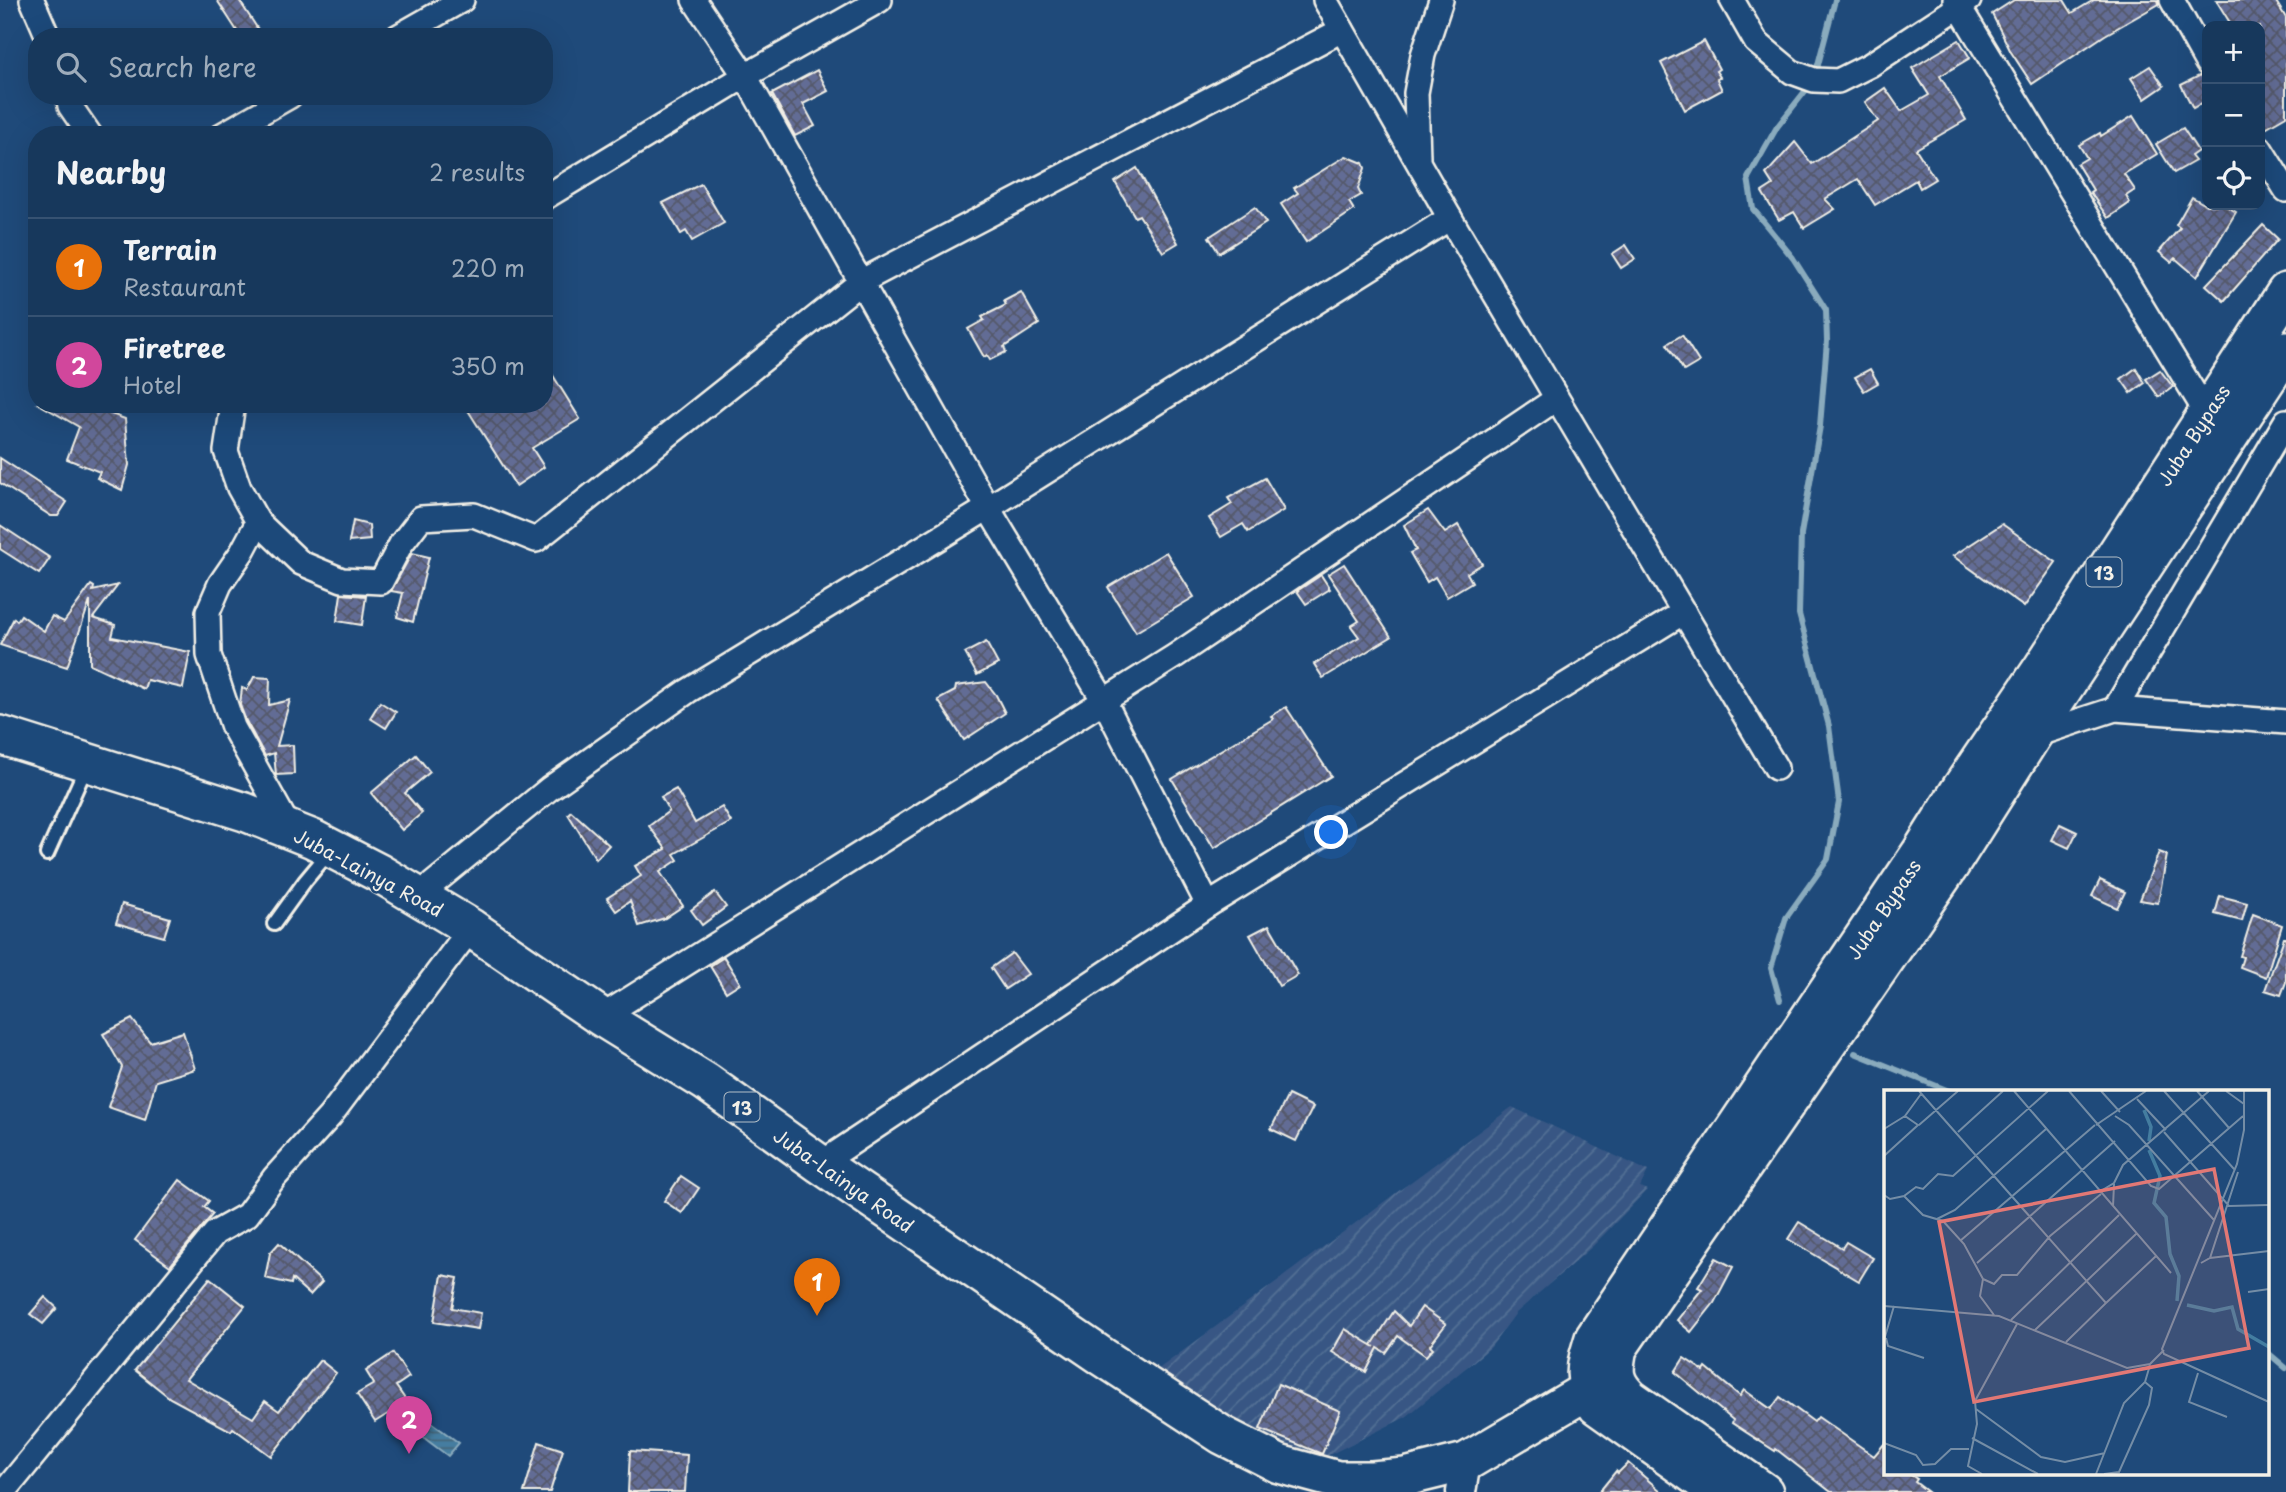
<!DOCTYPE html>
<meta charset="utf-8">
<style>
:root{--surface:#17385c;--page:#244365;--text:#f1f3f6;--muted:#9eacbb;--line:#365272;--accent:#ffd166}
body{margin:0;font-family:"Playpen Sans",sans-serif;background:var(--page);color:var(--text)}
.controls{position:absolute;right:21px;top:21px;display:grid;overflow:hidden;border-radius:14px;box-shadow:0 7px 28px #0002}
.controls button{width:63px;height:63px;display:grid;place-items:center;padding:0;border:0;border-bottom:2px solid var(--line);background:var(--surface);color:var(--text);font:35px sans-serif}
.you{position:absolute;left:1332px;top:833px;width:24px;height:24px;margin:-18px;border:5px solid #fff;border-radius:50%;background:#1a73e8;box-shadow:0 0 0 10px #1a73e833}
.badge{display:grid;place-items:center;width:46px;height:46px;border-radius:50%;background:var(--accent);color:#fff;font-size:23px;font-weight:700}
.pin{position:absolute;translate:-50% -58px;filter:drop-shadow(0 2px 4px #0008)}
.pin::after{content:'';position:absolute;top:37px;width:24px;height:21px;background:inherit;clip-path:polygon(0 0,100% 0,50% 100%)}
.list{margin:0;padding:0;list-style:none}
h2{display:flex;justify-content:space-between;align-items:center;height:91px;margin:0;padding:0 28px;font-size:30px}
h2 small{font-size:23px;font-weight:400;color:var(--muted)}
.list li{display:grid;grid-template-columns:46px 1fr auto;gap:21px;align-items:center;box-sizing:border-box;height:98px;padding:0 28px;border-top:2px solid var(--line)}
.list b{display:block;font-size:26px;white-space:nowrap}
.list p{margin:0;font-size:23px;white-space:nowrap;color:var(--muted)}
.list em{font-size:23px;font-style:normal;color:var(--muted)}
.icon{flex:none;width:38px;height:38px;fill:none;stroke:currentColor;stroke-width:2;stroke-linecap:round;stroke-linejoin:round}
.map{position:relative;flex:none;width:2286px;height:1492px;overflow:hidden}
.search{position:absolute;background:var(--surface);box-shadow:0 7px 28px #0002;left:28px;top:28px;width:525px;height:77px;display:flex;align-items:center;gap:18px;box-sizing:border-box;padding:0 24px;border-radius:28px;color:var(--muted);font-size:26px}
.panel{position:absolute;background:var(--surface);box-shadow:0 7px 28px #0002;left:28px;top:126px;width:525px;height:287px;border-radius:28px}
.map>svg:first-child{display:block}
</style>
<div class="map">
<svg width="2286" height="1492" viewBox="0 0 2286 1492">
<defs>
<pattern id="industrial-furrows" width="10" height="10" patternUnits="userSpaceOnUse" patternTransform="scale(1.75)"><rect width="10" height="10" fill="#375784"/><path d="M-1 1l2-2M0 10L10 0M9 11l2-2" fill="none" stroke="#557095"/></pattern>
<pattern id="water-rules" width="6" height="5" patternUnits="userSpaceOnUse" patternTransform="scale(1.75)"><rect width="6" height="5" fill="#447da0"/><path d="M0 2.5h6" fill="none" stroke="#466578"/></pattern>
<pattern id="building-cross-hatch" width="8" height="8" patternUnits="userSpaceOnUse" patternTransform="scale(1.75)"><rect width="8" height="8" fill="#626c95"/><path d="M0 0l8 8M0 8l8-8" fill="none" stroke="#54586a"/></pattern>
</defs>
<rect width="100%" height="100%" fill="#1f4a7a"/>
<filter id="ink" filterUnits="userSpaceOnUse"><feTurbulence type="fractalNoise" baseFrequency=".0143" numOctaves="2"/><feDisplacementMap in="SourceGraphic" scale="14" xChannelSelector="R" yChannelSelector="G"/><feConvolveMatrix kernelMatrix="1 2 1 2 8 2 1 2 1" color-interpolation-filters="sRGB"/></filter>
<g filter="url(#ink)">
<polygon fill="url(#industrial-furrows)" points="1512,1107 1648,1171 1640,1187 1647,1190 1593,1246 1516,1313 1491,1347 1406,1417 1319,1460 1293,1453 1264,1438 1153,1373"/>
<polygon fill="url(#water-rules)" stroke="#8aabbd" stroke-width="2" points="421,1415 459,1443 448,1456 411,1428"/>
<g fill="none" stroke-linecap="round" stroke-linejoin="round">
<g stroke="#8aabbd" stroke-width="6">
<polyline points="1815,76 1835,0"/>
<polyline points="1780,1000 1771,968 1786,918 1828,859 1839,802 1829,726 1799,614 1801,534 1820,426 1827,341 1826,310 1793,258 1753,209 1748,178 1777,127 1810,85"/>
<polyline points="1855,1053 1949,1091"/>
<polyline points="2267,1352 2286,1368"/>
</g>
</g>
<g fill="url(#building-cross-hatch)" stroke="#f4f1e8" stroke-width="2">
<polygon points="217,0 239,0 263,37 241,37"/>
<polygon points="2014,0 2064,0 2072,13 2094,0 2158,0 2159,4 2105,35 2032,84 2011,52 1992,14"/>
<polygon points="2216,0 2275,0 2286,18 2286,116 2260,131 2260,26 2232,26"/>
<polygon points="1959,40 1970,58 1940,76 1966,120 1916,149 1935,179 1920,188 1916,180 1875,205 1858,179 1825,199 1835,209 1804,228 1794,212 1779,220 1762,192 1773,185 1766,174 1795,142 1812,164 1878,121 1865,102 1885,88 1901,111 1929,95 1912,68"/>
<polygon points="1704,41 1719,69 1716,71 1720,77 1717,79 1722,90 1685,110 1661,63"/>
<polygon points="2150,66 2164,86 2145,99 2131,78"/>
<polygon points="817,70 828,91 803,104 815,126 795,136 772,94"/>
<polygon points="2201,75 2207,84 2207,100 2193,108 2181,85"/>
<polygon points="2133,116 2157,154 2124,174 2135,190 2126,196 2130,203 2108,218 2090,192 2093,190 2077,164 2087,158 2079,145 2100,133 2101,136"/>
<polygon points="2183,128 2198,151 2191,156 2195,161 2174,173 2156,144"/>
<polygon points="1346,156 1363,163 1365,168 1358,189 1361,195 1349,202 1354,210 1306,242 1281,204 1298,193 1294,188"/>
<polygon points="1137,168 1178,243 1163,252 1139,215 1135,217 1115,182"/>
<polygon points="701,184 724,223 692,241 686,231 681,234 663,203"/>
<polygon points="2192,197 2206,205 2224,205 2236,212 2197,277 2175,258 2171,262 2159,252 2180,228 2176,225"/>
<polygon points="1255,207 1266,223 1219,253 1209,237"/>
<polygon points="2263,225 2278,239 2224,301 2206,285"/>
<polygon points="1626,245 1635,259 1621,268 1612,254"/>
<polygon points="1021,292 1039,324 1004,347 1006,352 990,360 987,355 984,357 968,329 984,320 982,317 1006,305 1004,301"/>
<polygon points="1682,335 1699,362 1684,371 1667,344"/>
<polygon points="544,361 580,419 532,448 544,467 516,486 464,404 544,404"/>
<polygon points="2136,368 2145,383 2131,393 2121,379"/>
<polygon points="1870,369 1878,383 1864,391 1855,377"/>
<polygon points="2160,370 2173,387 2159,397 2146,379"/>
<polygon points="39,404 83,404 125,419 129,465 122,490 97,478 100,472 67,459 79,427"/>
<polygon points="0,458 67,502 58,516 51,516 0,483"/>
<polygon points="1265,478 1284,510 1248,532 1243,524 1221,537 1209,518 1232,504 1228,498"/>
<polygon points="1428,510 1445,533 1458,525 1482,564 1467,573 1472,582 1447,597 1435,577 1427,582 1410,553 1416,550 1404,525"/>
<polygon points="353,521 369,525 370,540 349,542"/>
<polygon points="2002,524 2056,562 2024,607 1953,556"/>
<polygon points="0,525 50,558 39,574 0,549"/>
<polygon points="1166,552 1194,597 1136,632 1108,587"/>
<polygon points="412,553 429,557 413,622 397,617 403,593 391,591"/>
<polygon points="1344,564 1391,637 1323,678 1314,664 1359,637 1351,626 1359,621 1328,574"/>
<polygon points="1321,575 1330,589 1306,604 1297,591"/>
<polygon points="91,585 94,587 93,591 118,585 93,618 115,625 112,637 190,652 183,688 147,680 144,689 90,664 90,601 67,667 0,645 14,618 17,621 21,615 44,631 52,616 64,622"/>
<polygon points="341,594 366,596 362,625 337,621"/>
<polygon points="986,642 998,664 977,675 965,653"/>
<polygon points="254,677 270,678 269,705 290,700 277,746 293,745 294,774 276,775 274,753 265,756 246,721 240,705 242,688 247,690"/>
<polygon points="986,682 996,695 1005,713 964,740 938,700 955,691 956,686"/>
<polygon points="380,702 396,712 386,728 370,718"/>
<polygon points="1286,707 1331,776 1214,848 1172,779 1273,719 1271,716"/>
<polygon points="416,755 430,772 405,793 422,813 402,830 371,793"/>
<polygon points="676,789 695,823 722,807 731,822 674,854 678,860 660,872 683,906 665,918 639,926 630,901 616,911 607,898 641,876 635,866 666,849 649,826 669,811 661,797"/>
<polygon points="571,811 609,845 596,859 568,814"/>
<polygon points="2060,824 2077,832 2069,848 2052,840"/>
<polygon points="2159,852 2167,855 2158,903 2140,900"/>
<polygon points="2100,880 2125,892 2117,908 2092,896"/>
<polygon points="715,892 726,907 702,925 691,910"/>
<polygon points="2220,896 2247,903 2242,921 2215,914"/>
<polygon points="122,904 170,918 164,937 116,923"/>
<polygon points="2253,914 2282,925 2266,977 2240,967 2243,957 2240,956"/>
<polygon points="1269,925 1298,975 1279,986 1250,935"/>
<polygon points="2284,938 2286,938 2286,982 2281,995 2265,990"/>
<polygon points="1012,953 1028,974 1005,989 991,968"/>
<polygon points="724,957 740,983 726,992 710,966"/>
<polygon points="132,1019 150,1042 183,1032 195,1069 156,1081 145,1120 108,1107 122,1067 103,1034"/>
<polygon points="1288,1095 1313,1107 1296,1141 1271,1129"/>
<polygon points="681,1176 699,1188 682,1213 664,1201"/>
<polygon points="180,1180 209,1201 204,1207 213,1214 170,1266 135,1240"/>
<polygon points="1799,1222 1842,1248 1846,1242 1873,1258 1859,1281 1788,1239"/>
<polygon points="279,1243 322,1282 310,1295 292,1279 291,1284 265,1278 270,1253"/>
<polygon points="1716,1258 1733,1267 1714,1303 1691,1332 1677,1320 1702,1289 1698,1287"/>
<polygon points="442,1275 458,1278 452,1308 481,1313 478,1329 434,1322"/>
<polygon points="210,1278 245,1306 186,1379 253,1418 265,1401 279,1411 320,1360 336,1373 271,1456 233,1428 231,1431 170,1398 135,1370"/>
<polygon points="45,1297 57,1308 43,1324 30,1314"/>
<polygon points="1422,1307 1446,1324 1430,1345 1433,1348 1426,1356 1398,1336 1386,1353 1378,1348 1366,1372 1332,1352 1345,1329 1375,1347 1372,1345 1394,1311 1409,1326"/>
<polygon points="393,1353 409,1377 396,1386 407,1402 375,1422 357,1394 374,1384 366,1371"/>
<polygon points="1684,1358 1704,1371 1706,1368 1740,1396 1744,1390 1771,1409 1780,1397 1814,1422 1818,1417 1874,1456 1885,1443 1885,1473 1908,1473 1917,1479 1915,1482 1928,1492 1831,1492 1776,1449 1775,1451 1732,1423 1733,1420 1675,1372"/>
<polygon points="1278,1384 1340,1411 1322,1454 1260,1429"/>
<polygon points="539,1442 563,1450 550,1492 524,1492"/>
<polygon points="630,1451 687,1455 685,1492 628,1492"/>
<polygon points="1628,1463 1662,1492 1599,1492 1616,1471 1618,1473"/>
</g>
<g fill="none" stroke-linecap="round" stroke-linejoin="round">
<g stroke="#f4f1e8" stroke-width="18">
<g id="service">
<polyline points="47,854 87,765"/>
<polyline points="274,924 305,881 330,851"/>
</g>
</g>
<g stroke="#f4f1e8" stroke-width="28">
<g id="minor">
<polyline points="32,0 48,37"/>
<polyline points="694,0 745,76 988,508 1104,701 1208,905 820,1164"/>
<polyline points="1325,0 1450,218 1776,768"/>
<polyline points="1732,0 1756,42 1792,72 1814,80 1838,81 1870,65 1969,0"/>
<polyline points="1955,0 2207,414"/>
<polyline points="2172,0 2207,63"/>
<polyline points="397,37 462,0"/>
<polyline points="68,96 70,106 90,135"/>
<polyline points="222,135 290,96"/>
<polyline points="2260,148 2286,190"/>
<polyline points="1418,158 1416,93 1423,55 1441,0"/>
<polyline points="544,198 745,76 880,0"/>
<polyline points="233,404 226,451 239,488 258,522 242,552 220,584 208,612 209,655 233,727 290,829"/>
<polyline points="258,522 301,563 342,580 381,582 401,544 421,518 474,515 536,540 862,281 1342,30"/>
<polyline points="2115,709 2286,421"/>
<polyline points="2032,736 2115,709 2286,722"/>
<polyline points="418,896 549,789 688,691 988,508 1450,218"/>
<polyline points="1208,905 1684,612"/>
<polyline points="601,1017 1175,656 1556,399"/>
<polyline points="4,1492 215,1233 247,1215 274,1178 330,1116 471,928"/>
</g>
</g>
<g stroke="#f4f1e8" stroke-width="33">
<polyline id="tertiary" points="1461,1492 1466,1462"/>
</g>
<g stroke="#f4f1e8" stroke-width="42">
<g id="primary">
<polyline points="0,735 245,812 313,839 379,873 471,928 601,1017 706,1082 820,1164 1103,1357 1222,1435 1279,1464 1338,1480 1372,1480 1405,1477 1466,1462 1588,1390 1618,1348"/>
<path d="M 1718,1492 L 1597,1406 C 1581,1379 1585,1367 1594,1338 L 1921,852 L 1961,788 L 2041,670 L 2286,292"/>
<path d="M 1764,1492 L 1631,1399 C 1613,1382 1613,1372 1618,1348 L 1949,867 L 2032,736 L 2286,350"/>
</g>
</g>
<use href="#service" stroke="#1f4a7a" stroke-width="12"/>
<use href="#minor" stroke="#1f4a7a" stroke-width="23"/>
<use href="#tertiary" stroke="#1f4a7a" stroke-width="28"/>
<use href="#primary" stroke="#1f4a7a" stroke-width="37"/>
</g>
</g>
<g text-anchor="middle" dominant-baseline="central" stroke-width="5" stroke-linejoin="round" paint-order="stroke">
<g fill="#1f4a7a" stroke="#b4bfc7" stroke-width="2">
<rect x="2086.5" y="557.5" width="35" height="29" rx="5"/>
<rect x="724.5" y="1092.5" width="35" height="29" rx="5"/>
</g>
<g font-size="18" font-weight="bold" fill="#f4f1e8">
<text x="2104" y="572">13</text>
<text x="742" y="1107">13</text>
</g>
<g font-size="19" fill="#f4f1e8" stroke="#1f4a7a">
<text transform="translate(2193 435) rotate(-57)">Juba Bypass</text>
<text transform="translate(369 872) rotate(28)">Juba-Lainya Road</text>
<text transform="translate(1883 909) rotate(-56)">Juba Bypass</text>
<text transform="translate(844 1180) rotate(35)">Juba-Lainya Road</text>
</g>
</g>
<g transform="translate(1884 1090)">
<rect width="385" height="385" fill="#1f4a7a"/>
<path fill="none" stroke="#447da0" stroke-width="3.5" d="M 260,20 L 267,37 L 265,51M 265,60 L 276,86 L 270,113 L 282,127 L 286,164 L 295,186 L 293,211M 303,215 L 330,221 L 348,217 L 354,239 L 385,257"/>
<path fill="none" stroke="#748da6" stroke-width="2" d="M 35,1 L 222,213 L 182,252M 130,1 L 287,183M 185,1 L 267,96 L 275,99 L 359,26M 217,1 L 236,22M 280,1 L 350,79M 313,1 L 345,38M 342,1 L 360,14M 360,1 L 360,40 L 353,74 L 278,259 L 280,264 L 385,312M 253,9 L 282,40M 231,26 L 245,35 L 330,130M 35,35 L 74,1M 212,35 L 262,1M 0,39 L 21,26M 74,42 L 119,1M 280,42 L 345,116 L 385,115M 0,66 L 34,35 L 21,26 L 37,4M 215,102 L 230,93 L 239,75 L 325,1M 0,105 L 6,109 L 20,106 L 32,97 L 39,99 L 54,84 L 69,86 L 164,1M 20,106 L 39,125 L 59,131 L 80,154 L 99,189 L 96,206 L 110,225M 229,117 L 230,94M 53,129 L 71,120 L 162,39M 76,151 L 211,35M 326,168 L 354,82M 93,173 L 231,51M 317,173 L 326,168 L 385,161M 99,189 L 110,194 L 118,185 L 133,185 L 166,146 L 217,104M 364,202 L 385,199M 222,213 L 272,166M 0,216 L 115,226 L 243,278 L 266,274 L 280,260M 127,230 L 235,125M 151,240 L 252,144M 2,248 L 4,256 L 40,268M 0,250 L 10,216M 314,283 L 305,312 L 343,327M 92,319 L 157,367 L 181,372 L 221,363M 88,348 L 154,384M 0,353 L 32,365 L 39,375 L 51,374 L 67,359 L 85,359M 98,384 L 84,376 L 93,334 L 91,311 L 133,234M 212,384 L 240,313 L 261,292 L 266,275M 220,384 L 235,382 L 265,315 L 268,298 L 261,292"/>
<path fill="#e27875" fill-opacity="0.15" stroke="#e27875" stroke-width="3.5" d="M 330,79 L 365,258 L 90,312 L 55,132 Z"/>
<rect width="385" height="385" fill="none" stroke="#f4f1e8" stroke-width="3.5"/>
</g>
</svg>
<div class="controls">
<button>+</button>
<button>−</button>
<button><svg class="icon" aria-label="locate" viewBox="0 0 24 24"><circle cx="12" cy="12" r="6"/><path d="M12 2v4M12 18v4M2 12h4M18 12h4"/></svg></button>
</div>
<div class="you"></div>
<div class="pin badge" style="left:817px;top:1316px;background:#e8710a">1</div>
<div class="pin badge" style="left:409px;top:1454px;background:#d1479c">2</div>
<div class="search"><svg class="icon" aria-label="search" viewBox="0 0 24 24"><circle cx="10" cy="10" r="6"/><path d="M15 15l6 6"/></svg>Search here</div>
<section class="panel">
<h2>Nearby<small>2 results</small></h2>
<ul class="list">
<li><span class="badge" style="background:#e8710a">1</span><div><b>Terrain</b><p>Restaurant</p></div><em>220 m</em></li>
<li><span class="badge" style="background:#d1479c">2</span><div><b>Firetree</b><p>Hotel</p></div><em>350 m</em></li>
</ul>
</section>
</div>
